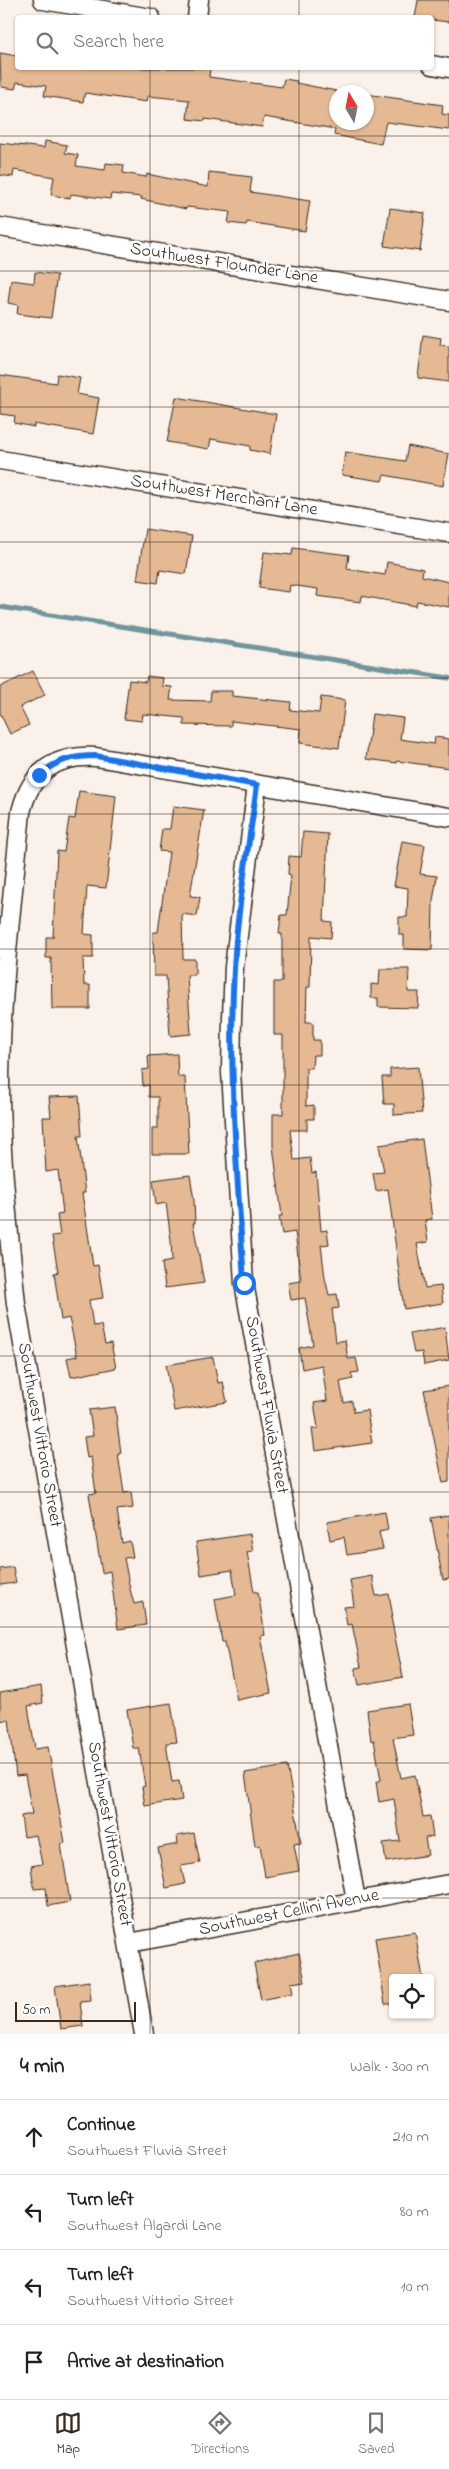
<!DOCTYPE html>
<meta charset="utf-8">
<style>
:root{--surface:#fff;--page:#f2f2f2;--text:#202124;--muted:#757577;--line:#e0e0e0;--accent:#3b2a1e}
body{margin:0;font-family:"Indie Flower",sans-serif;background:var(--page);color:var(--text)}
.controls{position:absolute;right:15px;bottom:15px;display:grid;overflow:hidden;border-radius:5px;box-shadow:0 1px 4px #0004}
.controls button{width:45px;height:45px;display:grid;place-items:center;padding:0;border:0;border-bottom:1px solid var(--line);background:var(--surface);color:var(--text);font:25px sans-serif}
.compass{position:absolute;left:329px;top:85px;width:45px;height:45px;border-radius:50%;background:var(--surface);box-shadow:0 1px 4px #0004;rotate:350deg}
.scale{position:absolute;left:15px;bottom:12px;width:121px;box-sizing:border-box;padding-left:5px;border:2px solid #3b2a1e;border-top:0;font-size:14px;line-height:18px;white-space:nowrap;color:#3b2a1e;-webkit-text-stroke:4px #fff;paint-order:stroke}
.stop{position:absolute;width:15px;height:15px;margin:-11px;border:4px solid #1a73e8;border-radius:50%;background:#fff}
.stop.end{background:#1a73e8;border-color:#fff;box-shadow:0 1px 5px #0008}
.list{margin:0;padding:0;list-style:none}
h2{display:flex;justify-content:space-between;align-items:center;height:65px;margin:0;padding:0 20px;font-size:21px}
h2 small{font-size:16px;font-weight:400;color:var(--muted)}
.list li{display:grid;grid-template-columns:32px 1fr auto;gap:15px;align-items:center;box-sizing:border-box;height:75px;padding:0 20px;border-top:1px solid var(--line)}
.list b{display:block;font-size:19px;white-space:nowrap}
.list p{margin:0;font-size:16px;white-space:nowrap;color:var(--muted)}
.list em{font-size:16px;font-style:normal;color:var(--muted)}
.icon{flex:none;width:28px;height:28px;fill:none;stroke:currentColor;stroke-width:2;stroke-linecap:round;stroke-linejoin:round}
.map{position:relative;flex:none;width:449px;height:2034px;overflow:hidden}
.search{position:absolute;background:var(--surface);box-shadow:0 1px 4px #0004;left:15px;right:15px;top:15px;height:55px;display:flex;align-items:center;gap:12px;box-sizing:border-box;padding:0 18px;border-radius:5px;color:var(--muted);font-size:19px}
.sheet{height:365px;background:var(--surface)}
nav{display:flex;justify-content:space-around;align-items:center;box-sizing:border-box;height:70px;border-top:1px solid var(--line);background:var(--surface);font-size:14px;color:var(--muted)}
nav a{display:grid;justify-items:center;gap:2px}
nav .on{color:var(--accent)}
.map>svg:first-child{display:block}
</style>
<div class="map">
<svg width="449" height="2034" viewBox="0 0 449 2034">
<rect width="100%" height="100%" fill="#faf1ea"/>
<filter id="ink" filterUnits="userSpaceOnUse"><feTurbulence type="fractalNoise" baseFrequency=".02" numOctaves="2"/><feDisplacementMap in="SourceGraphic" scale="10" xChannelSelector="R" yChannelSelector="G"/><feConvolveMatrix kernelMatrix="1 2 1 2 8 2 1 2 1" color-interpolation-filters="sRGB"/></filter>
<g filter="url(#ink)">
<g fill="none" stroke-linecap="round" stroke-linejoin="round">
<polyline stroke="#6f959d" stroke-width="5" points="0,607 449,678"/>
</g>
<g fill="#e4b994" stroke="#3b2a1e">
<polygon points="418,0 449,0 449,22 432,20 432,18 415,18"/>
<polygon points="0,53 18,56 18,68 210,68 209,77 282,87 284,79 297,81 296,83 336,91 336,122 366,122 366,94 443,105 442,114 449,115 449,130 386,122 381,144 334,135 335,129 264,117 262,127 205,119 205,121 187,119 189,100 148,96 147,102 85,93 83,102 44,96 46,86 17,82 15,89 1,87"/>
<polygon points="45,141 67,145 65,153 78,155 76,166 105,170 106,163 124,165 123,173 146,177 147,174 208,187 209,172 252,177 250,192 310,201 305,231 247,222 246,225 228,223 230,212 187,207 186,209 141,199 142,197 111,194 110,199 71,194 70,198 51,195 54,177 14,170 13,177 0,175 0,143 44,148"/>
<polygon points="390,208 425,213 420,251 384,246"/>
<polygon points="35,272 57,275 51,318 17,314 18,305 8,303 11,280 34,283"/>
<polygon points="423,335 441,338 440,345 449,346 449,382 418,378"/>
<polygon points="57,374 80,378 77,394 99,398 93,434 34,424 34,427 14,423 15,416 0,414 0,375 56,383"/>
<polygon points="176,397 276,414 270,454 250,450 250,446 211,439 209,449 167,442"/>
<polygon points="408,446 449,454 443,486 384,475 382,481 342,475 345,452 405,461"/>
<polygon points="145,529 192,536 186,574 160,570 158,583 137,580"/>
<polygon points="293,548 349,555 347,569 385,575 387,562 423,569 422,576 449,582 449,607 417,601 416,606 362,596 361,602 317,596 318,589 290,585 289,592 259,588 264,552 292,555"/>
<polygon points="33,671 45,695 20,707 29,725 10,734 0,713 0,687"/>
<polygon points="147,676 163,678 162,686 172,687 170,700 210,701 211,691 232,691 232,696 291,702 290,710 319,713 321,697 345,700 339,748 300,743 301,729 231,721 231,726 184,725 184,718 143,714 142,721 124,719 129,680 146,682"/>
<polygon points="372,714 403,718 400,739 434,744 435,737 449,739 449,768 397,761 397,763 366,759"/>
<polygon points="79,791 116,796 106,888 87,886 84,934 93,935 93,958 83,958 84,985 90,985 90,1009 52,1009 51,958 46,958 46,937 53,937 57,851 64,852 69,818 75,819"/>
<polygon points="173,806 204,810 190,896 200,897 197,916 182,914 183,959 195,959 195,975 187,975 191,1034 170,1036 166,976 154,976 153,932 158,932 169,852 159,851 162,829 170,829"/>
<polygon points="303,832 328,834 324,921 332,922 331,938 311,936 310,987 307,987 306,1022 313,1022 313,1040 320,1040 320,1055 313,1055 312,1068 306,1068 306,1106 314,1105 314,1119 307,1119 307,1130 290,1130 294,1160 310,1158 312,1173 316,1172 321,1231 327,1230 329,1244 321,1245 325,1278 329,1295 337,1294 339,1308 332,1309 336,1342 345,1340 348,1359 356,1358 359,1372 351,1373 353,1379 340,1382 344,1403 352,1401 354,1412 367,1410 372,1443 315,1451 312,1429 318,1428 314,1403 327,1401 322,1365 302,1369 299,1348 313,1345 305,1298 291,1300 288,1283 301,1281 295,1232 282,1234 279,1216 282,1216 273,1146 273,1114 283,1114 283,1035 274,1035 274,982 282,982 282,934 279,934 281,915 287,915 291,875 288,874 289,856 301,857"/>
<polygon points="402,841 425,845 420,874 437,876 433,901 432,950 404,949 404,935 399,935 399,917 407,917 408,888 394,886"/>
<polygon points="380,969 409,969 408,992 419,992 418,1008 378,1007 378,998 371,998 371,984 379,985"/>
<polygon points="177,1054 178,1077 185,1077 189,1154 152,1154 152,1128 158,1128 158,1097 149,1097 149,1085 143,1086 142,1070 149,1069 148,1056"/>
<polygon points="418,1067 422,1113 394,1115 394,1104 384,1104 382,1077 390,1077 390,1069"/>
<polygon points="79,1096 82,1136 78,1136 85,1193 82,1193 93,1266 98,1265 103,1298 89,1300 93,1326 101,1325 105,1344 111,1343 116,1368 71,1377 67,1358 77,1356 69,1318 61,1320 54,1273 58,1272 52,1236 60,1235 57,1215 63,1214 58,1170 46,1172 43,1117 51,1117 49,1097"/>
<polygon points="422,1139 432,1219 425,1220 428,1242 417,1244 425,1288 441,1286 443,1303 404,1309 388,1189 376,1191 373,1173 384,1172 379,1145"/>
<polygon points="190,1175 194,1200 195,1223 193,1223 204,1283 165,1288 162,1263 172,1261 171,1240 166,1203 156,1205 153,1180"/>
<polygon points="445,1327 449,1360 424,1365 422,1352 414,1353 410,1334"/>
<polygon points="213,1357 218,1383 223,1382 227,1402 174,1411 166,1365"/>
<polygon points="449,1386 449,1482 443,1483 424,1390"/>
<polygon points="115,1407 121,1453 118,1454 124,1493 131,1492 133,1508 117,1510 122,1543 130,1541 133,1557 124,1558 130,1589 134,1604 143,1602 146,1625 118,1629 110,1571 102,1573 89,1494 96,1493 91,1457 87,1458 84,1437 93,1436 89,1410"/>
<polygon points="385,1512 388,1530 379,1532 383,1549 347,1555 344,1537 330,1540 327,1522"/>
<polygon points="449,1515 449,1579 443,1580 431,1518"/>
<polygon points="250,1534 253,1551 247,1552 254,1592 258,1592 265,1635 260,1636 271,1693 237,1700 225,1642 222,1642 215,1599 236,1595 232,1570 201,1575 196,1542"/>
<polygon points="13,1567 16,1583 0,1585 0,1569"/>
<polygon points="372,1576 376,1596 389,1594 393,1617 391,1617 403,1677 359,1685 355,1668 361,1667 352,1624 347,1625 344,1607 354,1606 350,1580"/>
<polygon points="41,1686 43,1703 28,1706 35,1749 48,1747 65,1843 61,1844 70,1902 48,1906 46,1888 34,1889 31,1866 42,1864 36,1835 24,1837 21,1816 32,1814 25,1775 16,1776 9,1719 0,1721 0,1693"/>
<polygon points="171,1703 177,1742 166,1743 172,1782 179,1781 182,1800 145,1806 142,1787 145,1786 139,1748 133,1748 127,1710"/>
<polygon points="408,1704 413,1735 393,1738 401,1778 415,1775 423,1817 430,1816 433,1837 425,1838 428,1855 386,1862 383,1843 400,1841 394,1799 379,1802 376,1782 381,1780 374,1740 371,1741 367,1710"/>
<polygon points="287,1766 301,1843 294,1844 299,1871 265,1877 260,1845 255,1846 245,1773"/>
<polygon points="194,1833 200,1863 181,1866 185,1884 166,1888 158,1848 178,1844 177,1836"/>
<polygon points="415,1932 423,1978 393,1978 393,2004 385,2004 375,1938"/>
<polygon points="299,1953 305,1981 291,1983 293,1993 261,2000 254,1963"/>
<polygon points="89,1981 91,2001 80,2002 83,2026 61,2029 55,1986"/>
</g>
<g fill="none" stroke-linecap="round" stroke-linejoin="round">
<g stroke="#3b2a1e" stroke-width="21">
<g id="minor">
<polyline points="43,0 151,18"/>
<polyline points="197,18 199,0"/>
<polyline points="432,65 449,68"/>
<polyline points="0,227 449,301"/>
<polyline points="0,460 449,533"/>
<polyline points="257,785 234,967 232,1017 231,1072 244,1283 356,1900"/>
<polyline points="129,1943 449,1884"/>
<path d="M 144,2034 L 16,1304 C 9,1232 0,1160 0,1088 C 0,996 12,904 21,812 C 31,771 55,755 96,757 L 449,817"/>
</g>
</g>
<use href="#minor" stroke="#fff" stroke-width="18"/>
</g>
</g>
<g fill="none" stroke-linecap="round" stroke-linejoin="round" filter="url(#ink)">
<path stroke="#1a73e8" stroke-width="6" d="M 39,775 C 57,760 72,756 96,756 L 257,785 C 249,846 237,908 234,969 C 228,1074 238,1179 244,1283"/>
</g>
<path fill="none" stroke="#3b2a1e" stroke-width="1" stroke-opacity="0.55" d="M 150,0 L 150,18M 299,0 L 299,18M 150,68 L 150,2034M 299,68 L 299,2034M 0,136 L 449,136M 0,271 L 449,271M 0,407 L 449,407M 0,542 L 449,542M 0,678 L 449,678M 0,814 L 449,814M 0,949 L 449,949M 0,1085 L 449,1085M 0,1220 L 449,1220M 0,1356 L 449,1356M 0,1492 L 449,1492M 0,1627 L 449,1627M 0,1763 L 449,1763M 0,1898 L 449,1898"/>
<g text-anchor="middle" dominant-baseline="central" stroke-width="5" stroke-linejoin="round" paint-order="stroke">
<g font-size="18" fill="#3b2a1e" stroke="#fff">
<text transform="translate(224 264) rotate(9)">Southwest Flounder Lane</text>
<text transform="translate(224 496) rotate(9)">Southwest Merchant Lane</text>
<text transform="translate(266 1405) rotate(80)">Southwest Fluvia Street</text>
<text transform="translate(39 1435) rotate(80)">Southwest Vittorio Street</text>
<text transform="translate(109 1834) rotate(80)">Southwest Vittorio Street</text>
<text transform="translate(289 1913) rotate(-11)">Southwest Cellini Avenue</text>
</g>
</g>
</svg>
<div class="controls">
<button><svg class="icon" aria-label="locate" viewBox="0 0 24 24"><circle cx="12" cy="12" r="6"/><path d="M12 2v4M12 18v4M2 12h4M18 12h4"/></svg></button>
</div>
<svg class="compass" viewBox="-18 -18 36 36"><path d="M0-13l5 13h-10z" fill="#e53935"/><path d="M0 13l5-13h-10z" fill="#757577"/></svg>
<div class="scale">50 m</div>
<div class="stop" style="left:244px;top:1283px"></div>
<div class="stop end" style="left:39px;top:775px"></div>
<div class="search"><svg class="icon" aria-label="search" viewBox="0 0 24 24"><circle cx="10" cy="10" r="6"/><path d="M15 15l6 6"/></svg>Search here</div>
</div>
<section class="sheet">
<h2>4 min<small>Walk · 300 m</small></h2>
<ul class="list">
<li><svg class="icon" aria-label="ahead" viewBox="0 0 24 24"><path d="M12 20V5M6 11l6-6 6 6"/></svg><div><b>Continue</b><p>Southwest Fluvia Street</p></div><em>210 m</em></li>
<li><svg class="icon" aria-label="left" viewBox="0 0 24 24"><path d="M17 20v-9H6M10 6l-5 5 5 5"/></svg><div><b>Turn left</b><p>Southwest Algardi Lane</p></div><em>80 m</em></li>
<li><svg class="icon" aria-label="left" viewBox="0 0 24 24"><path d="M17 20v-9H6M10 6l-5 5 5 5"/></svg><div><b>Turn left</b><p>Southwest Vittorio Street</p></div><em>10 m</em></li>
<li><svg class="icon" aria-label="arrive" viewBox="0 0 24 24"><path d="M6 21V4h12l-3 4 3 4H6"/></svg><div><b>Arrive at destination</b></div></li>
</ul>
</section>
<nav>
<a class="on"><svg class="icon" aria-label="map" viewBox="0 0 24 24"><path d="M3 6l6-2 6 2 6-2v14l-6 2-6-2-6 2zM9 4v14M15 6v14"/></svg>Map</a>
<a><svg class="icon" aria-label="directions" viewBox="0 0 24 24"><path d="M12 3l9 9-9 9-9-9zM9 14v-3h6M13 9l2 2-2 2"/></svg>Directions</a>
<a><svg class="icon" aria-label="saved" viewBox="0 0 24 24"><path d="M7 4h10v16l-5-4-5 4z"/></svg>Saved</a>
</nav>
